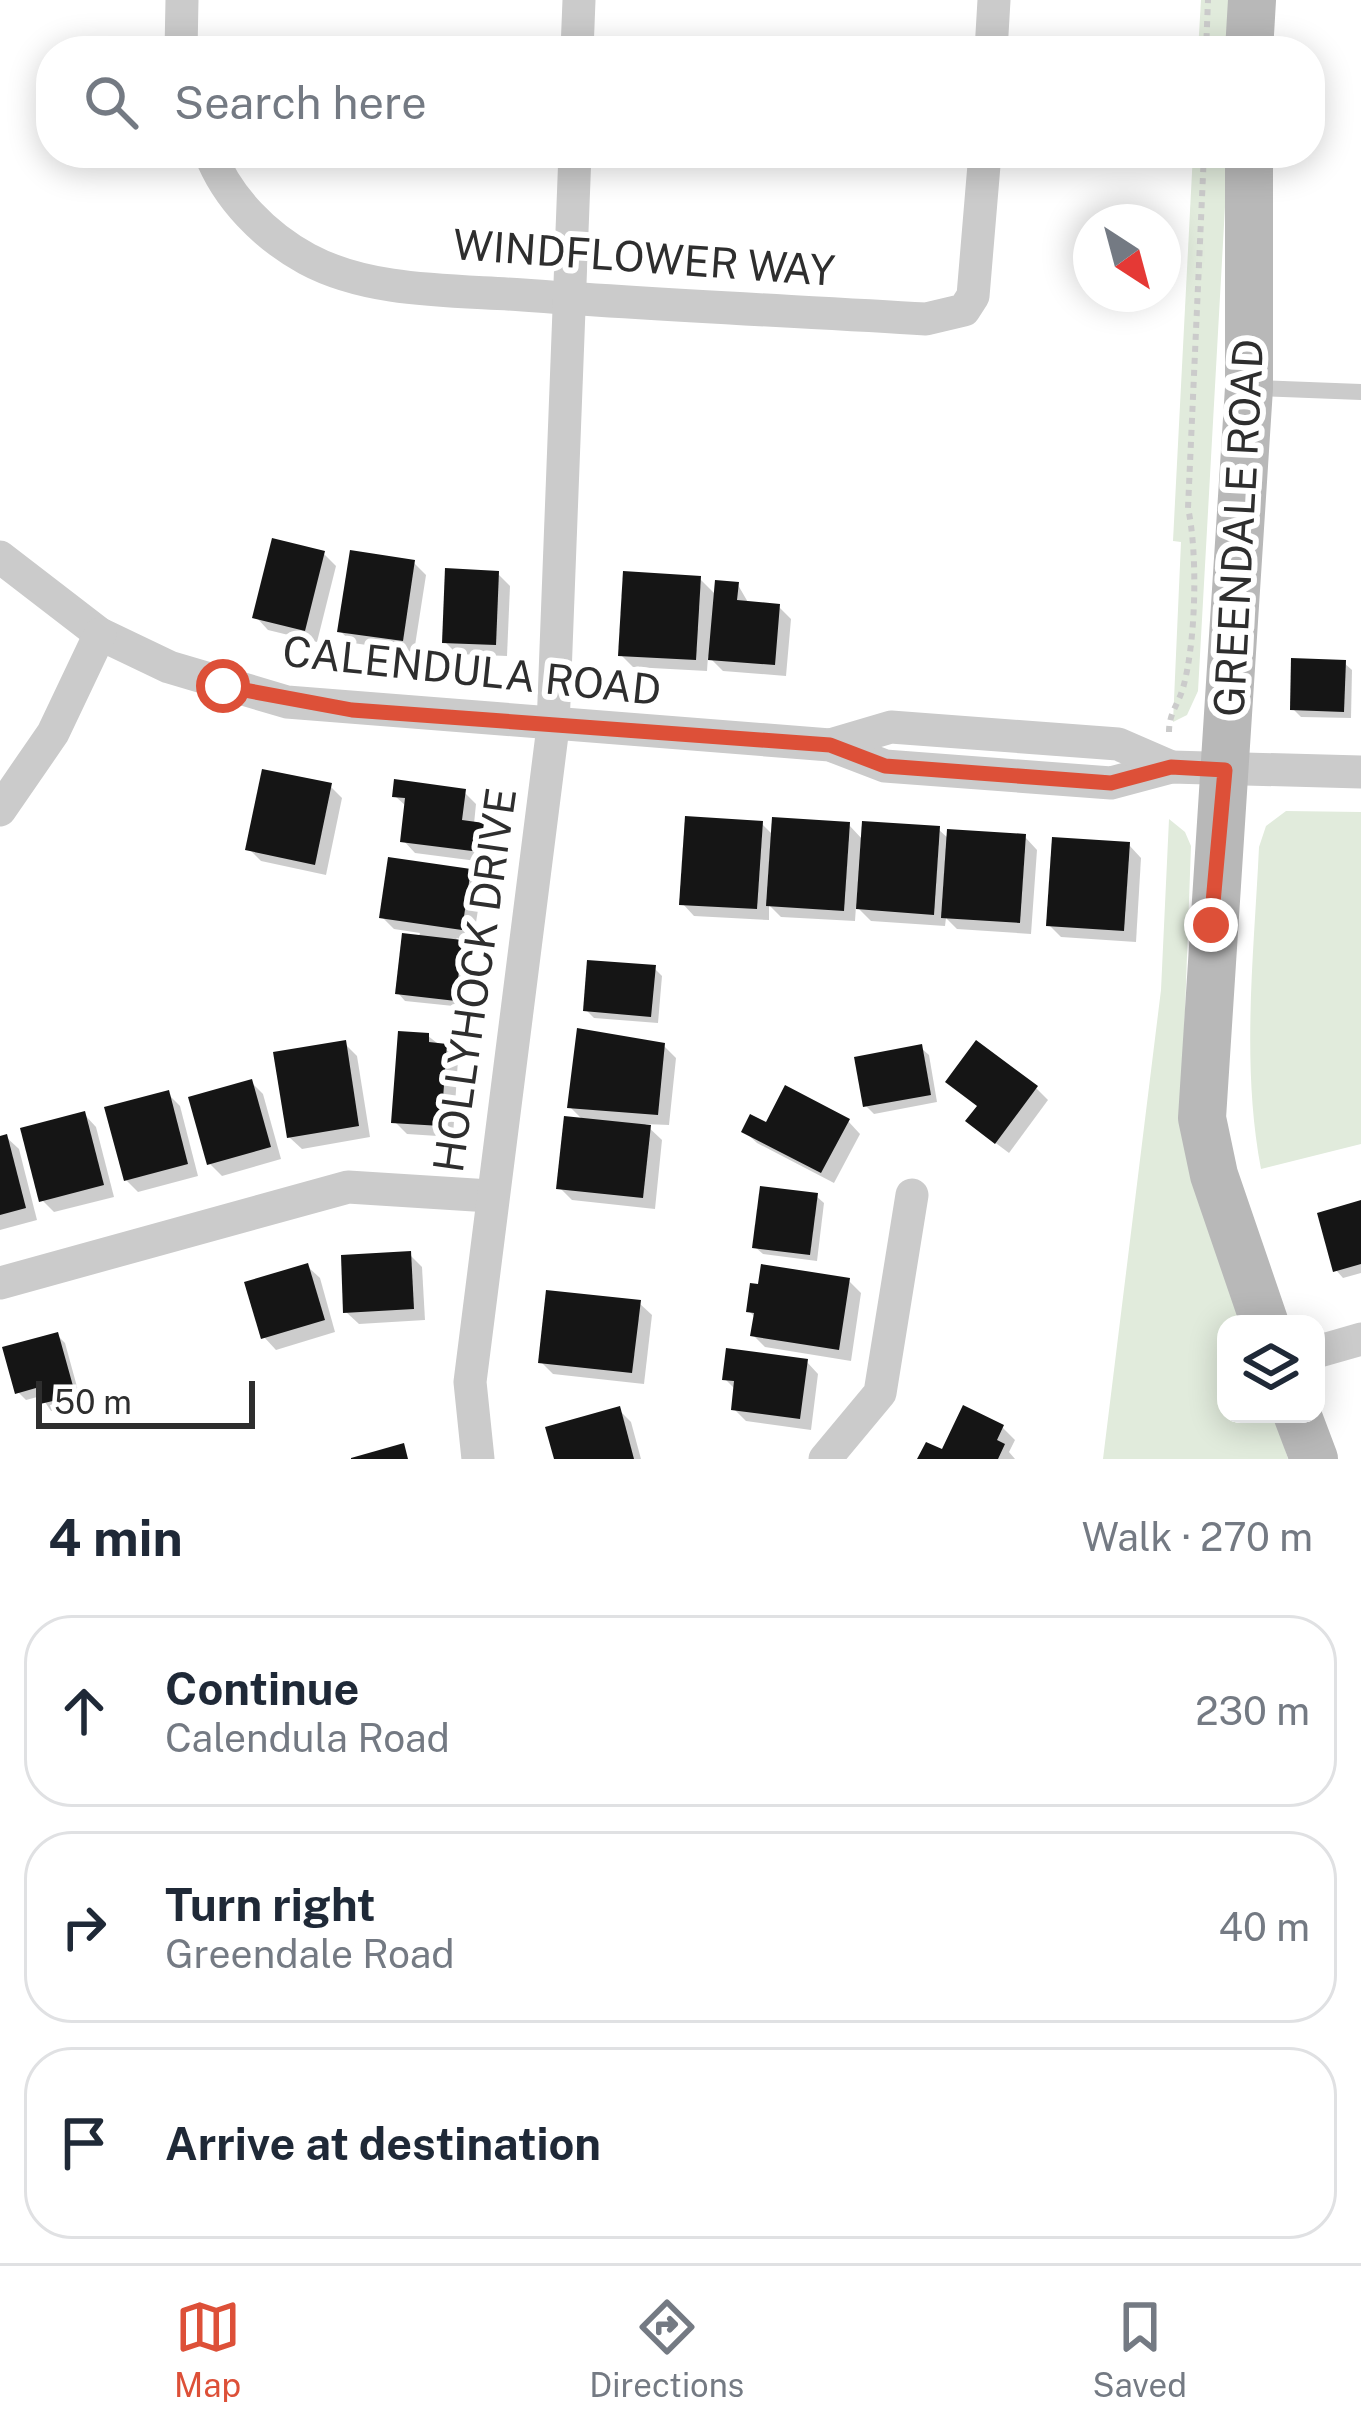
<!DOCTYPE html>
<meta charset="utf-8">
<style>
:root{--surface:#fff;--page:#f6f6f7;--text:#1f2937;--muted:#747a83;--line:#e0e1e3;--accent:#dd5038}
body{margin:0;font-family:"Public Sans",sans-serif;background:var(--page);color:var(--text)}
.controls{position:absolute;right:36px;bottom:36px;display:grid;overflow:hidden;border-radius:24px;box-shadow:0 6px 30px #0003}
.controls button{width:108px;height:108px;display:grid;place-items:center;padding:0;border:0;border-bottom:3px solid var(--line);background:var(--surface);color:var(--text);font:60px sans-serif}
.compass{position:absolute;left:1073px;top:204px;width:108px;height:108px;border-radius:50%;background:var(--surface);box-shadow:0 6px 30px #0003;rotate:144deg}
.scale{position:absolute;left:36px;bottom:30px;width:219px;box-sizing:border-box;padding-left:12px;border:6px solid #2e2e2e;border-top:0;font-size:33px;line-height:42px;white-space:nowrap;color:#2e2e2e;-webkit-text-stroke:9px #fff;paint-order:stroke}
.stop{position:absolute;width:36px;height:36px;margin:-27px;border:9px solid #dd5038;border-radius:50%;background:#fff}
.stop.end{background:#dd5038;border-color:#fff;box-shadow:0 3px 12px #0008}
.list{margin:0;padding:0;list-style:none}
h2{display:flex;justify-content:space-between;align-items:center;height:156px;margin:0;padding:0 48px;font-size:51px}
h2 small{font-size:39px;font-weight:400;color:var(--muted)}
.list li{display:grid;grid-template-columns:78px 1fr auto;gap:36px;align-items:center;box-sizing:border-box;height:192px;margin:0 24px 24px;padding:0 24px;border:3px solid var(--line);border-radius:48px}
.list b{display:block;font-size:45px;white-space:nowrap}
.list p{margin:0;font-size:39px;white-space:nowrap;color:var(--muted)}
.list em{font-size:39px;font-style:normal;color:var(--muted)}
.icon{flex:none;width:66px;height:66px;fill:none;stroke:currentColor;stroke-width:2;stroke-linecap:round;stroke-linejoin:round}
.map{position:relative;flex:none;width:1361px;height:1459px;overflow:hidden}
.search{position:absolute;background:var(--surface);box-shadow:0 6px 30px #0003;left:36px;right:36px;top:36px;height:132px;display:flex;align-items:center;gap:30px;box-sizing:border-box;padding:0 42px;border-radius:48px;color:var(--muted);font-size:45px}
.sheet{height:804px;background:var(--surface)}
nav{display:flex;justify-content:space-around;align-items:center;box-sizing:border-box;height:168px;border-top:3px solid var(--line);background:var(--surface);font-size:33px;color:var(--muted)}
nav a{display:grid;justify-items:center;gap:6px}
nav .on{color:var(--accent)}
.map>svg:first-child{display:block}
</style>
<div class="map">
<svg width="1361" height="1459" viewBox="0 0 1361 1459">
<rect width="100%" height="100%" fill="#fff"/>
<g fill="#e1ebdc">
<polygon points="1201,0 1236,0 1233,51 1198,51"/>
<polygon points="1193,153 1228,153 1198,691 1187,715 1173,722 1181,542 1173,541"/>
<path d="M 1286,811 L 1361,812 L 1361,1144 L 1261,1169 C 1241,1063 1254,955 1259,847 L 1266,826 Z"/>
<polygon points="1169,819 1185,832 1191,846 1183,1066 1248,1324 1226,1324 1226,1414 1275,1414 1288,1459 1103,1459 1161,990"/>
</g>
<g fill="#0003">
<polygon points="324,554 336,566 317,642 268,630 256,617"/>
<polygon points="413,562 426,575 414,652 353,643 340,631"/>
<polygon points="498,574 510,586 507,656 457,654 445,642"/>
<polygon points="700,579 716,595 738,585 749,604 779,607 791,619 786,676 723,671 708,656 707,671 633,667 621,655"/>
<polygon points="1344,663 1352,670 1351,718 1301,717 1293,709"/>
<polygon points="330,786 342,798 326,875 261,861 249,849"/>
<polygon points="464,792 476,804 474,824 495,838 492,863 415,853 403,840 407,807 395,796"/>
<polygon points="762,824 773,835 849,825 863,840 938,829 950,840 1025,837 1037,850 1031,934 957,929 946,918 945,926 871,921 856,906 855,921 781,917 769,905 769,920 694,916 682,903"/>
<polygon points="1129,845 1141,858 1136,942 1061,937 1049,925"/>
<polygon points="470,872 482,885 473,941 456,938 469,951 463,1007 405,1001 398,993 420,933 394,929 382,917"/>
<polygon points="654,968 662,976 658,1023 594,1018 586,1010"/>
<polygon points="428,1036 458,1059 453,1137 407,1134 395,1122"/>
<polygon points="345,1044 357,1056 370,1137 302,1149 289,1137"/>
<polygon points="664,1046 676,1058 669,1125 645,1124 662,1140 655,1209 572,1200 560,1188 585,1122 570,1107"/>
<polygon points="921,1048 929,1055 937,1102 874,1114 866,1106"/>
<polygon points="251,1082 263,1094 281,1159 222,1176 210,1164"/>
<polygon points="1036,1088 1048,1100 1009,1153 981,1132"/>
<polygon points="168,1094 180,1106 198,1176 138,1192 126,1180"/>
<polygon points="84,1114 96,1127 114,1197 54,1212 42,1200"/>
<polygon points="848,1121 860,1134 834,1183 757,1143 744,1131"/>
<polygon points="6,1137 19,1149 37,1220 0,1230 0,1139"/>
<polygon points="816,1196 824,1203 817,1261 763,1254 755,1247"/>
<polygon points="1361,1204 1361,1273 1343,1278 1336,1270"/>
<polygon points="410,1255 422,1267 425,1320 359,1324 346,1312"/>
<polygon points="307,1266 320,1278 335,1332 276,1350 264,1337"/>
<polygon points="849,1281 861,1293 851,1361 765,1347 753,1335 756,1318 749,1311"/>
<polygon points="639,1303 652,1315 644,1384 553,1374 541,1362"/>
<polygon points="57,1335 65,1343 79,1394 61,1398 63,1408 51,1411 41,1396 26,1400 18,1392"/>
<polygon points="806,1361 818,1374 811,1430 746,1421 734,1409 736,1390 725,1379"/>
<polygon points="619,1410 631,1422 641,1459 557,1459 549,1429"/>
<polygon points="1003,1428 1015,1440 1009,1452 1015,1459 921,1459 927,1446 943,1453"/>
</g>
<g fill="#151515">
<polygon points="272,538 325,551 305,631 252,618"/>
<polygon points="350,550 415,560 403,641 337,632"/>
<polygon points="445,568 499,571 496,645 442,643"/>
<polygon points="623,571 701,576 696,660 618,656"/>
<polygon points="715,580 739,582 737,600 780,604 775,665 708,660"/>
<polygon points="1291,658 1346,660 1344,712 1290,710"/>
<polygon points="262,769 332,783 315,865 245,850"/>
<polygon points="394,779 466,789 462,820 484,823 480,852 400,842 405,798 392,797"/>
<polygon points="685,816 763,821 757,909 679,905"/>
<polygon points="772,817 850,822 844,911 766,906"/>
<polygon points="862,821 940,826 934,915 856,909"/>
<polygon points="947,829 1026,834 1020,923 941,918"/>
<polygon points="1052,837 1130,842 1124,931 1046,926"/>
<polygon points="388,857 471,869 462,930 379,918"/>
<polygon points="402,933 462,940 456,1001 395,994"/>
<polygon points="587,960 656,965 651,1017 583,1011"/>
<polygon points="577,1028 665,1043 658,1115 567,1108"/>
<polygon points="398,1031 429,1033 429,1042 447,1044 441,1126 391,1123"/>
<polygon points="346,1040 359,1126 287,1138 273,1052"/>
<polygon points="976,1040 1038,1086 995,1144 965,1121 977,1106 945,1082"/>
<polygon points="922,1044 931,1095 863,1107 854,1057"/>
<polygon points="252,1079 271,1147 207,1165 188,1097"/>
<polygon points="785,1085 850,1119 821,1173 741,1132 750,1114 766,1122"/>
<polygon points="169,1090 188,1164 124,1181 104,1107"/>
<polygon points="85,1111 104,1185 39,1202 20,1128"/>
<polygon points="564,1116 651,1125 643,1198 556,1189"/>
<polygon points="7,1134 26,1208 0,1215 0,1136"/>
<polygon points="760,1186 818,1193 810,1255 752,1248"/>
<polygon points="1361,1200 1361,1264 1333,1272 1317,1213"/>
<polygon points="411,1251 414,1309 343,1313 341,1255"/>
<polygon points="308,1263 325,1320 261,1339 244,1282"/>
<polygon points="761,1264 850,1278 839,1350 750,1336 754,1313 746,1312 750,1283 758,1284"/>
<polygon points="546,1290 641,1300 632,1373 538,1363"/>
<polygon points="58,1332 73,1386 55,1391 57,1400 40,1404 36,1388 15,1394 2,1347"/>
<polygon points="726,1348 808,1359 800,1419 731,1410 734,1381 722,1380"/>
<polygon points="963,1405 1004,1425 997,1440 1005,1444 998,1459 917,1459 926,1442 942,1449"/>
<polygon points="620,1406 634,1459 554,1459 545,1427"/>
<polygon points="404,1443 408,1459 351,1459 351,1458"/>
</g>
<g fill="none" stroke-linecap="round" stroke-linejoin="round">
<g stroke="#cbcbcb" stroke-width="6" stroke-dasharray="6 6" stroke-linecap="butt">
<polyline points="1206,51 1208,0"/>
<path d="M 1169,732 C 1169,713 1178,705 1183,688 C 1196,642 1198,554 1188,508 L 1204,153"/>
</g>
<polyline stroke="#cbcbcb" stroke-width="16" points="1256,388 1361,392"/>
<g stroke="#cbcbcb" stroke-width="33">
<polyline points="181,51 182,0"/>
<polyline points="577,51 579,0"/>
<polyline points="991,51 994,0"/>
<path d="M 210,153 C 227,198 265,236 307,259 C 370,293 453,290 523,295 C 657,305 792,311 926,319 L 964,310 L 973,296 L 985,153"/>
<polyline points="0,557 100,634 169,667 287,702 830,745 885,766 1111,783 1171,767 1361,772"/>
<polyline points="830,745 891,727 1118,744 1171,767"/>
<polyline points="0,810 53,733 100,634"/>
<polyline points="0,1283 348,1187 490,1196"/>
<polyline points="1316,1352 1361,1339"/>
<polyline points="478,1459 470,1382 553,727 575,153"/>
<polyline points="825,1459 880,1393 912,1195"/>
</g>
<g stroke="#b8b8b8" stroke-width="48">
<polyline points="1249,51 1252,0"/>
<polyline points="1249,153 1249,388 1202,1118 1214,1175 1265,1324"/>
<polyline points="1297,1414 1314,1459"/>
</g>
</g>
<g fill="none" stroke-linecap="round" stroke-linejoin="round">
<polyline stroke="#dd5038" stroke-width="15" points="223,686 352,710 830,745 885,766 1111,783 1171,767 1225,770 1211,925"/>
</g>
<g text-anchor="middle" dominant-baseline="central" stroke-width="12" stroke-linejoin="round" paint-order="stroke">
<g font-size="42" fill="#2e2e2e" stroke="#fff">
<text transform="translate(644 257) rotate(4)">WINDFLOWER WAY</text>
<text transform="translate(1238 528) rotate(-87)">GREENDALE ROAD</text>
<text transform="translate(472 670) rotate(6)">CALENDULA ROAD</text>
<text transform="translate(474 980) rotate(-82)">HOLLYHOCK DRIVE</text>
</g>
</g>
</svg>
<div class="controls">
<button><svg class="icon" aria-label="layers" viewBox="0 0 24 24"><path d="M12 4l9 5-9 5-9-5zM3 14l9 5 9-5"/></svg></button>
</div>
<svg class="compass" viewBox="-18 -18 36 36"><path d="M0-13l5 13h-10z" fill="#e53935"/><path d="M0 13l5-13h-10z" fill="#747a83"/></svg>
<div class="scale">50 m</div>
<div class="stop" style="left:223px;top:686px"></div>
<div class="stop end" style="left:1211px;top:925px"></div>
<div class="search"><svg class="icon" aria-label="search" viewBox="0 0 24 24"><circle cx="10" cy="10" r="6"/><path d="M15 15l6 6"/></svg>Search here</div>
</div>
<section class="sheet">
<h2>4 min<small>Walk · 270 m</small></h2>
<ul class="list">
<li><svg class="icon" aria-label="ahead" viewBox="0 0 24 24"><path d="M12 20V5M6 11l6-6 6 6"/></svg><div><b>Continue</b><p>Calendula Road</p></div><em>230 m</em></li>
<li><svg class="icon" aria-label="right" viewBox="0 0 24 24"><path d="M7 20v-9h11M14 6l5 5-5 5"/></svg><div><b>Turn right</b><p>Greendale Road</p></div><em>40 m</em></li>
<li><svg class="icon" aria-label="arrive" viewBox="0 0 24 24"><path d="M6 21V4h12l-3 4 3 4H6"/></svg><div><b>Arrive at destination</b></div></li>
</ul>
</section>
<nav>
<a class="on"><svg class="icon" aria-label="map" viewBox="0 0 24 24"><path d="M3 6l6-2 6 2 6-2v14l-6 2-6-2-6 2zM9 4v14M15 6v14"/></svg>Map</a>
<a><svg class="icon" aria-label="directions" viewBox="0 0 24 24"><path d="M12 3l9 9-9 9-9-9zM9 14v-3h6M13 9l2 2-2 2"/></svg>Directions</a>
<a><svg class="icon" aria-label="saved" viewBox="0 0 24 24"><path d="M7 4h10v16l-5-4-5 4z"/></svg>Saved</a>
</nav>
